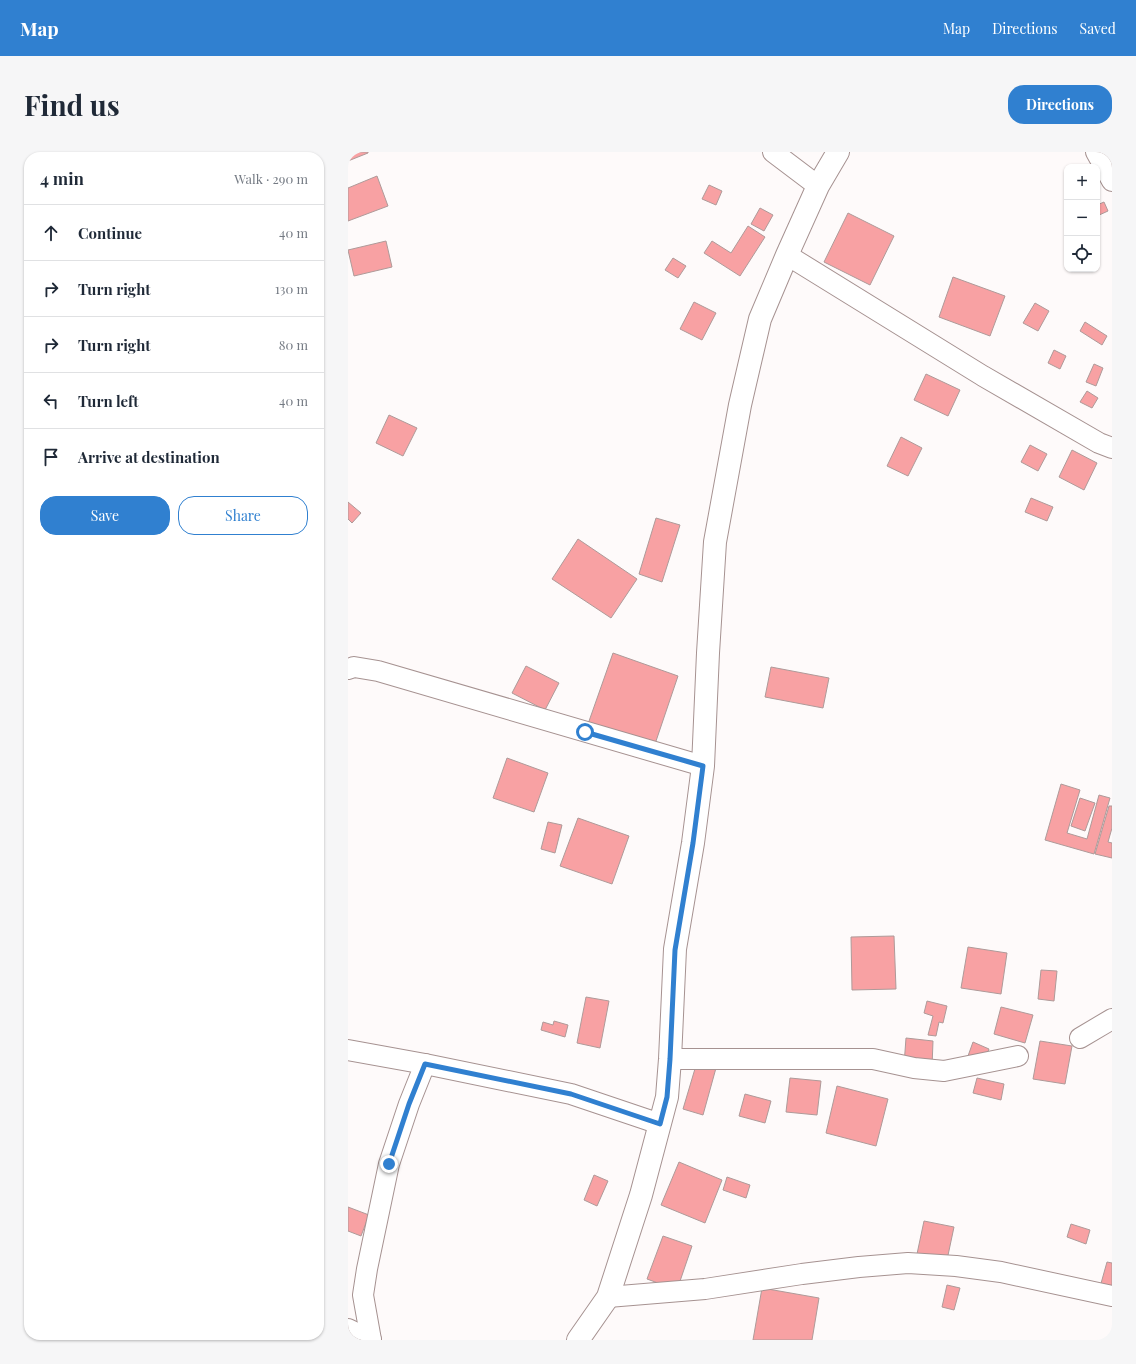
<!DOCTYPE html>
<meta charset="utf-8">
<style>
:root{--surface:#fff;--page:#f6f6f7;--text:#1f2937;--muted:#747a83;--line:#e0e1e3;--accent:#3080d0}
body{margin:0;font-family:"Playfair Display",serif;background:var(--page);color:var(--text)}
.controls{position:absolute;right:12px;top:12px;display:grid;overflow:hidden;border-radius:8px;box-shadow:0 1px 3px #0004}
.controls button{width:36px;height:36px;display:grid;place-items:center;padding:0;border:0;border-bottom:1px solid var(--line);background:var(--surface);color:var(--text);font:20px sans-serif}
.stop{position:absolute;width:12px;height:12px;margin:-9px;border:3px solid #3080d0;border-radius:50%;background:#fff}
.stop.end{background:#3080d0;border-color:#fff;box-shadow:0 1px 4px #0008}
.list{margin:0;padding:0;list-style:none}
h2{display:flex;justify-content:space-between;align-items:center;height:52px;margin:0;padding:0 16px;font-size:17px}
h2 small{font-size:13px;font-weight:400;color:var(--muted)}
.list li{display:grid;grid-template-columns:26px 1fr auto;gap:12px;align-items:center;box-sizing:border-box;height:56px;padding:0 16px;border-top:1px solid var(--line)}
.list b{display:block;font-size:15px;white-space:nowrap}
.list em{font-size:13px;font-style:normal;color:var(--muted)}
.actions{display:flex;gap:8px;padding:12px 16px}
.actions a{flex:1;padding:9px 0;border:1px solid var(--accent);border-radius:16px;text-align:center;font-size:14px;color:var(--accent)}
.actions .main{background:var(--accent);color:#fff}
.icon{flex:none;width:22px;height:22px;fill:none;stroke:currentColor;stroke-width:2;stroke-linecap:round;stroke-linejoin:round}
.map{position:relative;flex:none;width:764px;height:1188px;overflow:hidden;border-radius:16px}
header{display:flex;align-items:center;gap:24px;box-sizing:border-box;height:56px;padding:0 20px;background:var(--accent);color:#fff}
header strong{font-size:19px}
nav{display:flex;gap:22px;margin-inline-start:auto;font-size:14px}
.intro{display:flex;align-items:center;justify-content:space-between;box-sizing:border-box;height:96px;padding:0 24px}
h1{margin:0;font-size:28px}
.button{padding:10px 18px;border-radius:16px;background:var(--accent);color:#fff;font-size:14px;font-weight:700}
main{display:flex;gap:24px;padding:0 24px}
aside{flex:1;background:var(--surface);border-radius:16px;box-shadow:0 1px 3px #0004}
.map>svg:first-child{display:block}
</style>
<header>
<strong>Map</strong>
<nav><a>Map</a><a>Directions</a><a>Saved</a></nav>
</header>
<div class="intro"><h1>Find us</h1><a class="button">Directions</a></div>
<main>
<aside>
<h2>4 min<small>Walk · 290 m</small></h2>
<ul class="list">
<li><svg class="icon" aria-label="ahead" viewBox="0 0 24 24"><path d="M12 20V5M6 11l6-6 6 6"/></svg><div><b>Continue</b></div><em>40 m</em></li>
<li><svg class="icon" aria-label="right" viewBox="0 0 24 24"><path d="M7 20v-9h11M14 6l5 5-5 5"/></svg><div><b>Turn right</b></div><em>130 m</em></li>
<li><svg class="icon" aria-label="right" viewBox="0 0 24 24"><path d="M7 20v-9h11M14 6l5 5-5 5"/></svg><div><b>Turn right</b></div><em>80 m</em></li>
<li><svg class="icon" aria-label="left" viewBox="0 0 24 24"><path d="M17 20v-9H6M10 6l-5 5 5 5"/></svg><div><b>Turn left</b></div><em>40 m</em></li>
<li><svg class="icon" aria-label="arrive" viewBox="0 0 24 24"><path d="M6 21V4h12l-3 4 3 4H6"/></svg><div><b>Arrive at destination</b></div></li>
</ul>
<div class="actions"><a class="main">Save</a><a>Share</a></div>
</aside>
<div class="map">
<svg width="764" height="1188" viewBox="0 0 764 1188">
<rect width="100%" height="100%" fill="#fefafa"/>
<g fill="#f8a1a3" stroke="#ae9a99">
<polygon points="0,0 20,0 20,1 0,9"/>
<polygon points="29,24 40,54 0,69 0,36"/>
<polygon points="361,33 374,39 368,53 354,47"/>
<polygon points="756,50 760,59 749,64 749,53"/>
<polygon points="412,56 425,63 416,79 403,72"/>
<polygon points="500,61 546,84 522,133 476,110"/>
<polygon points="400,74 417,85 392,124 356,101 364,89 383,101"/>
<polygon points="38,89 44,115 6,124 0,98"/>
<polygon points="325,106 338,114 330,126 317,118"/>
<polygon points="605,125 657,144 642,184 591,165"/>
<polygon points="346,150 368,161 354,188 332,177"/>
<polygon points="687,151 701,159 690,179 675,171"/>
<polygon points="737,170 759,184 754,193 732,179"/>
<polygon points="706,198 718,204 712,217 700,211"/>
<polygon points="746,212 755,216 748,234 738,230"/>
<polygon points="578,222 612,238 600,264 566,248"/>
<polygon points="739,239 750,246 744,256 732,250"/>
<polygon points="41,263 69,276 55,304 28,291"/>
<polygon points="553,285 574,296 560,324 539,314"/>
<polygon points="682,293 699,302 690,319 673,310"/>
<polygon points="724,298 749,311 736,338 711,325"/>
<polygon points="683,346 705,355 699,369 677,360"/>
<polygon points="0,350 13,361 4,371 0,367"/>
<polygon points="308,366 332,373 314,430 291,422"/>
<polygon points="230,387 289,427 263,466 204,427"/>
<polygon points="265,501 330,524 306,595 240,572"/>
<polygon points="178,514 211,531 197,558 164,541"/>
<polygon points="423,515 481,526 475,556 417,545"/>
<polygon points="159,606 200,621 186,660 145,646"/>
<polygon points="713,632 732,638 719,681 739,687 751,643 762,646 746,702 697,688"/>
<polygon points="732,646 747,651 737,679 723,674"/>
<polygon points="761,654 764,654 764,676 760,690 764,691 764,706 747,702"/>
<polygon points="230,666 281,684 264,732 212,714"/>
<polygon points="200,670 214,673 207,701 193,697"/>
<polygon points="546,784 548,837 504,838 503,785"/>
<polygon points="620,795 659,801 653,842 613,836"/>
<polygon points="693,818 709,819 706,849 690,847"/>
<polygon points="238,845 261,849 252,896 229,891"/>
<polygon points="579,849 599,854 595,871 591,870 588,884 580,883 585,864 576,861"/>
<polygon points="653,855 685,863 677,891 646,882"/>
<polygon points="206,869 220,873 217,885 193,878 195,870 205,873"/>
<polygon points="558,886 585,889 584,915 556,913"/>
<polygon points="692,889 724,894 717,932 685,927"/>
<polygon points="625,890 641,897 636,910 620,904"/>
<polygon points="349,910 368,916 355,963 335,957"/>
<polygon points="442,926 473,929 469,963 438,960"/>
<polygon points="629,926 656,932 653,948 625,941"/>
<polygon points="489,934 540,947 528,994 478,981"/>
<polygon points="397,942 423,949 417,971 391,964"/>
<polygon points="331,1010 374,1028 357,1071 313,1053"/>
<polygon points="246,1023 260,1029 249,1054 236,1048"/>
<polygon points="379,1025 402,1033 398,1046 375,1038"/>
<polygon points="0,1055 21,1063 13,1084 0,1079"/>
<polygon points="576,1069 606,1075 599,1108 569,1102"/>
<polygon points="723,1072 742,1078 738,1092 719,1085"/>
<polygon points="315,1084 344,1094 329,1138 299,1127"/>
<polygon points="759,1110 764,1111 764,1138 752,1135"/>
<polygon points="599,1133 612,1136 606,1158 594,1155"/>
<polygon points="414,1136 471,1146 464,1188 405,1188"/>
</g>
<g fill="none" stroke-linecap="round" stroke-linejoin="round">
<g stroke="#a69291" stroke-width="22">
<g id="street">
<polyline points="425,0 470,34"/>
<polyline points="748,0 764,29"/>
<polyline points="439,103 635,224 751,291 764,296"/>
<polyline points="0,517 6,515 30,519 355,614"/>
<polyline points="732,886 764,867"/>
<polyline points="0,898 77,912 223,942 312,972"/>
<polyline points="322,907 525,907 566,916 596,919 670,904"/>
<polyline points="260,1145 357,1137 454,1122 511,1115 560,1111 608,1114 653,1120 764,1144"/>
<polyline points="0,1177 23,1188"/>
<polyline points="23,1188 15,1143 19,1117 41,1012 61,952 77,912"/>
</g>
</g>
<g stroke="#a69291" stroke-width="24">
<polyline id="secondary" points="230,1188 260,1145 293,1043 319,945 322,907 327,797 345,691 355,614 360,501 367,390 392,253 412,167 439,103 470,34 490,0"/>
</g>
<use href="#street" stroke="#fff" stroke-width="20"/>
<use href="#secondary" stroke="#fff" stroke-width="22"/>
</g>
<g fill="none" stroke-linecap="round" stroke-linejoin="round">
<polyline stroke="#3080d0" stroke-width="5" points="41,1012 61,952 77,912 223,942 312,972 319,945 322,907 327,798 345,691 355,614 237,580"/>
</g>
</svg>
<div class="controls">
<button>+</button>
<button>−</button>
<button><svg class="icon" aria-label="locate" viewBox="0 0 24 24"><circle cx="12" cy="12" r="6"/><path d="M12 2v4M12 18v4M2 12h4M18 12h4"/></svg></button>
</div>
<div class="stop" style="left:237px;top:580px"></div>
<div class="stop end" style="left:41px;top:1012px"></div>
</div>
</main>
